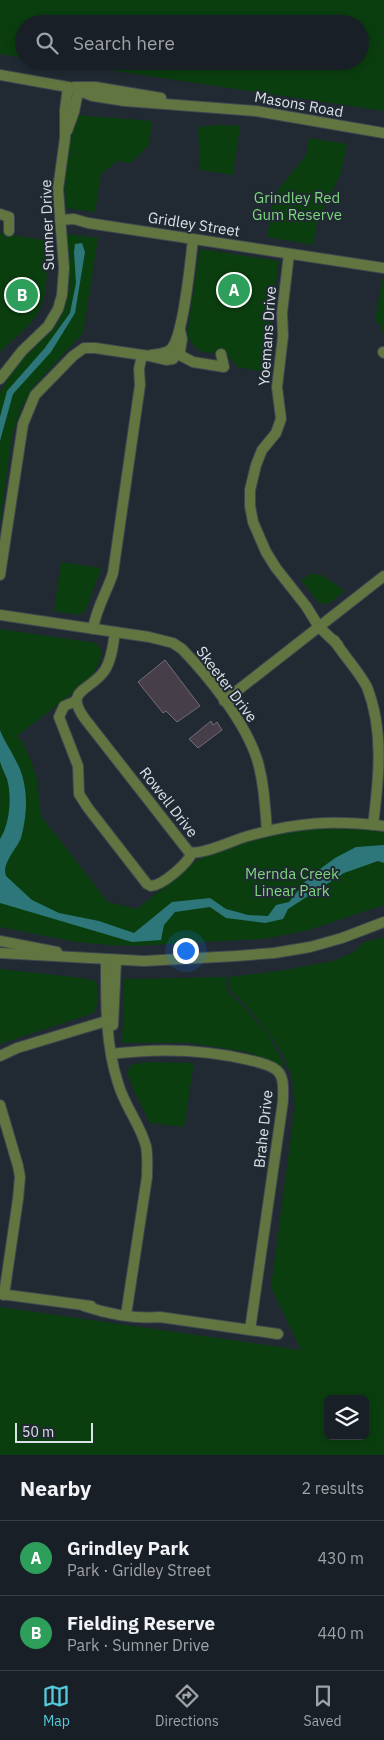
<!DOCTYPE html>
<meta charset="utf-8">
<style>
:root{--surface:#191f26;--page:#22272e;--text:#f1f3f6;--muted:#9fa2a7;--line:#373d43;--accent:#53cbdc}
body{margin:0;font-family:"IBM Plex Sans",sans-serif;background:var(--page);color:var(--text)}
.controls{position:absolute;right:15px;bottom:15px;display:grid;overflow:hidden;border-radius:8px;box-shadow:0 2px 12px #0003}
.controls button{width:45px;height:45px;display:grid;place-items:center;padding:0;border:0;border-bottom:1px solid var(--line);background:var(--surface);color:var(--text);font:25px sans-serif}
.scale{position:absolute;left:15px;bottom:12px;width:78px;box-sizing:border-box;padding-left:5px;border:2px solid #dce1e8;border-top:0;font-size:14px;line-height:18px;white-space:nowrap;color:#dce1e8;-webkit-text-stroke:4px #212933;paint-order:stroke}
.you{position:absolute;left:185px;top:950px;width:18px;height:18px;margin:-12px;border:4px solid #fff;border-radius:50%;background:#1a73e8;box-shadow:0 0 0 8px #1a73e833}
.badge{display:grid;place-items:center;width:32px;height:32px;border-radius:50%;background:var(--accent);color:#fff;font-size:16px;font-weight:700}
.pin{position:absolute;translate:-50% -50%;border:2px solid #fff;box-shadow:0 1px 5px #0006}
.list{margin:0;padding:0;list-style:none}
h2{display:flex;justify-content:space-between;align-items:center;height:65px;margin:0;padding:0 20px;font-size:21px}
h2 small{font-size:16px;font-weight:400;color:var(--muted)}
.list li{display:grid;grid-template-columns:32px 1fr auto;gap:15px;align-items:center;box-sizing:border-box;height:75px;padding:0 20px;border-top:1px solid var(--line)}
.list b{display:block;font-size:19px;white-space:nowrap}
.list p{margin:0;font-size:16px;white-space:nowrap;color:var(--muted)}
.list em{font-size:16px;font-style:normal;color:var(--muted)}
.icon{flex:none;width:28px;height:28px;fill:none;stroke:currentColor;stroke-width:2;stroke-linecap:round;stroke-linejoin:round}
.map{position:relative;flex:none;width:384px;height:1455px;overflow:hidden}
.search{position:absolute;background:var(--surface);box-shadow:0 2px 12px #0003;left:15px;right:15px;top:15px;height:55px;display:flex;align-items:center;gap:12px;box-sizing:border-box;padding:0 18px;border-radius:28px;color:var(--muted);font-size:19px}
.sheet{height:215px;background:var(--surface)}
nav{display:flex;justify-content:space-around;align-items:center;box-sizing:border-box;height:70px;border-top:1px solid var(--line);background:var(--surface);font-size:14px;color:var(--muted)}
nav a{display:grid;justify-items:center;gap:2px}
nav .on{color:var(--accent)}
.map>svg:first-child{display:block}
</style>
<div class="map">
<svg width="384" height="1455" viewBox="0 0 384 1455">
<rect width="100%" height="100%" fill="#212933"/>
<g fill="#0a3e0f" fill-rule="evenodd">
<polygon points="0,0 384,0 384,111 48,61 360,61 360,24 24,24 24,58 0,54"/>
<path d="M 77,115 L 152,121 L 149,145 L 131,163 L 118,161 L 101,174 L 95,212 L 65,208 C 63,177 66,143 77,115 Z"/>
<polygon points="220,125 240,126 233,175 200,170 198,127"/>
<polygon points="309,138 347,144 341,173 317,223 313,245 267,237 274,195 306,155"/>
<path d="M 0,233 L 43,240 C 47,265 51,297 34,319 C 24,331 11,341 0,352 Z"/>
<polygon points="67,234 98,238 83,333 34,386 21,408 12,436 0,523 0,392 15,367 57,325 64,308 69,292"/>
<path d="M 202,249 L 279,261 L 271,315 L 274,334 L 269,373 L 238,367 L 226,354 C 204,351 196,356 187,334 L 199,253 Z"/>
<polygon points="382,279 384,279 384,342 381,325 375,321"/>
<polygon points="61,562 101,568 86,610 80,615 54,611"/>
<polygon points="310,574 322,575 345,591 328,604 319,603 301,580"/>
<polygon points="0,629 96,643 102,651 100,661 91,679 17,736 22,741 30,758 37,780 41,816 108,902 137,909 193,863 210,853 276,832 338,826 384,832 384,905 306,931 262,939 189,943 135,946 108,945 76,942 0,927"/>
<path d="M 384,937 L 384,1455 L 0,1455 L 0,1307 L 301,1350 L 271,1287 L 295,1106 C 294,1098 294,1090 293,1082 C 286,1048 254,1013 230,990 L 228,977 L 278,971 L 333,961 L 354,952 L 364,942 ZM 328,1399 L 365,1399 L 365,1436 L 328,1436 Z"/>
<path d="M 0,969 L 82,978 L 96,981 C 99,993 99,1002 94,1013 L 0,1044 Z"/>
<polygon points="226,977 227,991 243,1006 267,1032 286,1068 247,1052 190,1043 122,1043 124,979"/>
<polygon points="147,1062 194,1063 184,1127 150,1123 135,1093 127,1073 131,1065"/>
</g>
<g fill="#2d777a">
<polygon points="82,243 85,252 75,313 51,352 13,394 0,441 0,417 7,391 44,349 70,313 76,283 74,252 75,244"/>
<path d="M 0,730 C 4,741 11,750 16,761 C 23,773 26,789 26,803 C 26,814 24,827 21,838 C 16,850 1,864 6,876 L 32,900 L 59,913 L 99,921 L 134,933 L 172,902 L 210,898 L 226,909 L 248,915 L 268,916 L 276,905 L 289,902 L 308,878 L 335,858 L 356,847 L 384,845 L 384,863 L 378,861 L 344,873 L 288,909 L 283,919 L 265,923 L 226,918 L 210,907 L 175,912 L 164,925 L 161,940 L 132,942 L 0,903 L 0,839 C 10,824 12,796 7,779 C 5,773 1,767 0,761 C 0,751 0,740 0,730 Z"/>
</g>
<g fill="#463e49" stroke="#746c78">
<polygon points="165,660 200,706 177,722 166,711 163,713 138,682"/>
<polygon points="211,721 213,725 217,722 222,730 198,748 189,739"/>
</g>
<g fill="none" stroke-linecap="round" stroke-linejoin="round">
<g stroke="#3f4650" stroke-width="12">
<g id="minor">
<polyline points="0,214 9,217 9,231"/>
<polyline points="60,220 74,219 88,223 384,268"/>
<polyline points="289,254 282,313 283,336 277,387 281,419 276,433 262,450 256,465 250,490 250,506 253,522 266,552 276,568 306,606 319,627 338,645"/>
<polyline points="174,352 193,362 224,367 221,354"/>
<polyline points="383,352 384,353"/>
<path d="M 151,355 C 157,354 165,354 170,350 C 184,338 190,261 193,240"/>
<polyline points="0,575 23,424 35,395 73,356 84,348 95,348 149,356 166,360 173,359 180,351 182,339 180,330"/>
<path d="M 0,615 L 149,637 L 173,643 L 182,649 C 209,677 245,722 257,759 C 264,782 265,807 267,831"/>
<path d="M 93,629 C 96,608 107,592 113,573 L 140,385 L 139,369 L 142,355"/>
<path d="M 115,632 C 113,644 112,659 105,670 C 90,692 63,689 85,719 L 189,852 C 202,856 233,840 248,836 C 298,822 332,820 384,826"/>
<path d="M 334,640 C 344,656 358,670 367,687 C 384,730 379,778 373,825"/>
<path d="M 76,701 L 64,706 L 59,717 L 78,766 L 79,794 L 88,808 L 147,884 L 151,886 C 163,885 187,864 192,853"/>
<polyline points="224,701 384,576"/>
<path d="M 106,960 C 106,1002 105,1043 118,1083 C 124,1105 140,1124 146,1146 C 148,1156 147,1167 147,1177 L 126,1315"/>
<polyline points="113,1025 116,961"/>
<path d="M 111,1054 C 158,1048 203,1049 249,1060 C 257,1062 268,1064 275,1069 C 285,1075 283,1090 283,1101 L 250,1330"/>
<polyline points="0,1056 17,1048 113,1019"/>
<polyline points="0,1105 18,1166 20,1177 18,1199 4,1295"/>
<polyline points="0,1294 91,1306"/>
<path d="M 84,1306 C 108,1314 135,1319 160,1317 L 278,1334"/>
</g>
</g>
<g stroke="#3f4650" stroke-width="12">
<g id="tertiary">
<polyline points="0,75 68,87 93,96 125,101 256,111 384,133"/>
<polyline points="74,87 95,87 161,98"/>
<polyline points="67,131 74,112 79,87"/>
<polyline points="0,379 22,351 48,326 58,309 62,295 64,268 58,189 65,138 65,110 68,87"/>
<polyline points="0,941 57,952"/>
<polyline points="0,953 144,961 236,956 274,953 310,947 342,938 384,922"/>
</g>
</g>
<use href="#minor" stroke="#617540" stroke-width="10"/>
<use href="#tertiary" stroke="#617540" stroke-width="10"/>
</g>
<g text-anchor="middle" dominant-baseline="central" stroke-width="4" stroke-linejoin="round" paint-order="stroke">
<g font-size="15" fill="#dce1e8" stroke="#212933">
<text transform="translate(299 104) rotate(10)">Masons Road</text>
<text transform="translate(194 224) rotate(9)">Gridley Street</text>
<text transform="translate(47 225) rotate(-92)">Sumner Drive</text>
<text transform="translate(267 336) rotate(-86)">Yoemans Drive</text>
<text transform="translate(227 684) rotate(53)">Skeeter Drive</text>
<text transform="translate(169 802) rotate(52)">Rowell Drive</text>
<text transform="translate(263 1129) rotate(-84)">Brahe Drive</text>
</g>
<g font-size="15" fill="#7ed77e" stroke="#212933">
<text x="297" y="197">Grindley Red<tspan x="297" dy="17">Gum Reserve</tspan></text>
<text x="292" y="873">Mernda Creek<tspan x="292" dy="17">Linear Park</tspan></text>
</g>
</g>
</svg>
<div class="controls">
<button><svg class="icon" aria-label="layers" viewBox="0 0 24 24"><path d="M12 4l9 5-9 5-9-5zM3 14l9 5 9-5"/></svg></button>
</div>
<div class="scale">50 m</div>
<div class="you"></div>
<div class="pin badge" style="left:234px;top:290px;background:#2e9e5b">A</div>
<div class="pin badge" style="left:22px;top:295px;background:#2e9e5b">B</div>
<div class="search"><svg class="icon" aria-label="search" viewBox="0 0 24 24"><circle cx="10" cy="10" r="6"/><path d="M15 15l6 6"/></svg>Search here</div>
</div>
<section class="sheet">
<h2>Nearby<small>2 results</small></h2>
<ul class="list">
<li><span class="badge" style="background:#2e9e5b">A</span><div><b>Grindley Park</b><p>Park · Gridley Street</p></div><em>430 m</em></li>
<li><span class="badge" style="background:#2e9e5b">B</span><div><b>Fielding Reserve</b><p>Park · Sumner Drive</p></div><em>440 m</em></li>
</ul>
</section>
<nav>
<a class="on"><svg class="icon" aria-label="map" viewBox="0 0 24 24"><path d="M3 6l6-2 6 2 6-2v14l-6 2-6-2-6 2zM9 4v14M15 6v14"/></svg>Map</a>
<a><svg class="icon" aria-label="directions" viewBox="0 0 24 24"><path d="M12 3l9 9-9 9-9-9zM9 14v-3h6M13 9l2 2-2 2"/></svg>Directions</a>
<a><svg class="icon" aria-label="saved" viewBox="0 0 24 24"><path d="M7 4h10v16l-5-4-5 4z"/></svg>Saved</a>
</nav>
